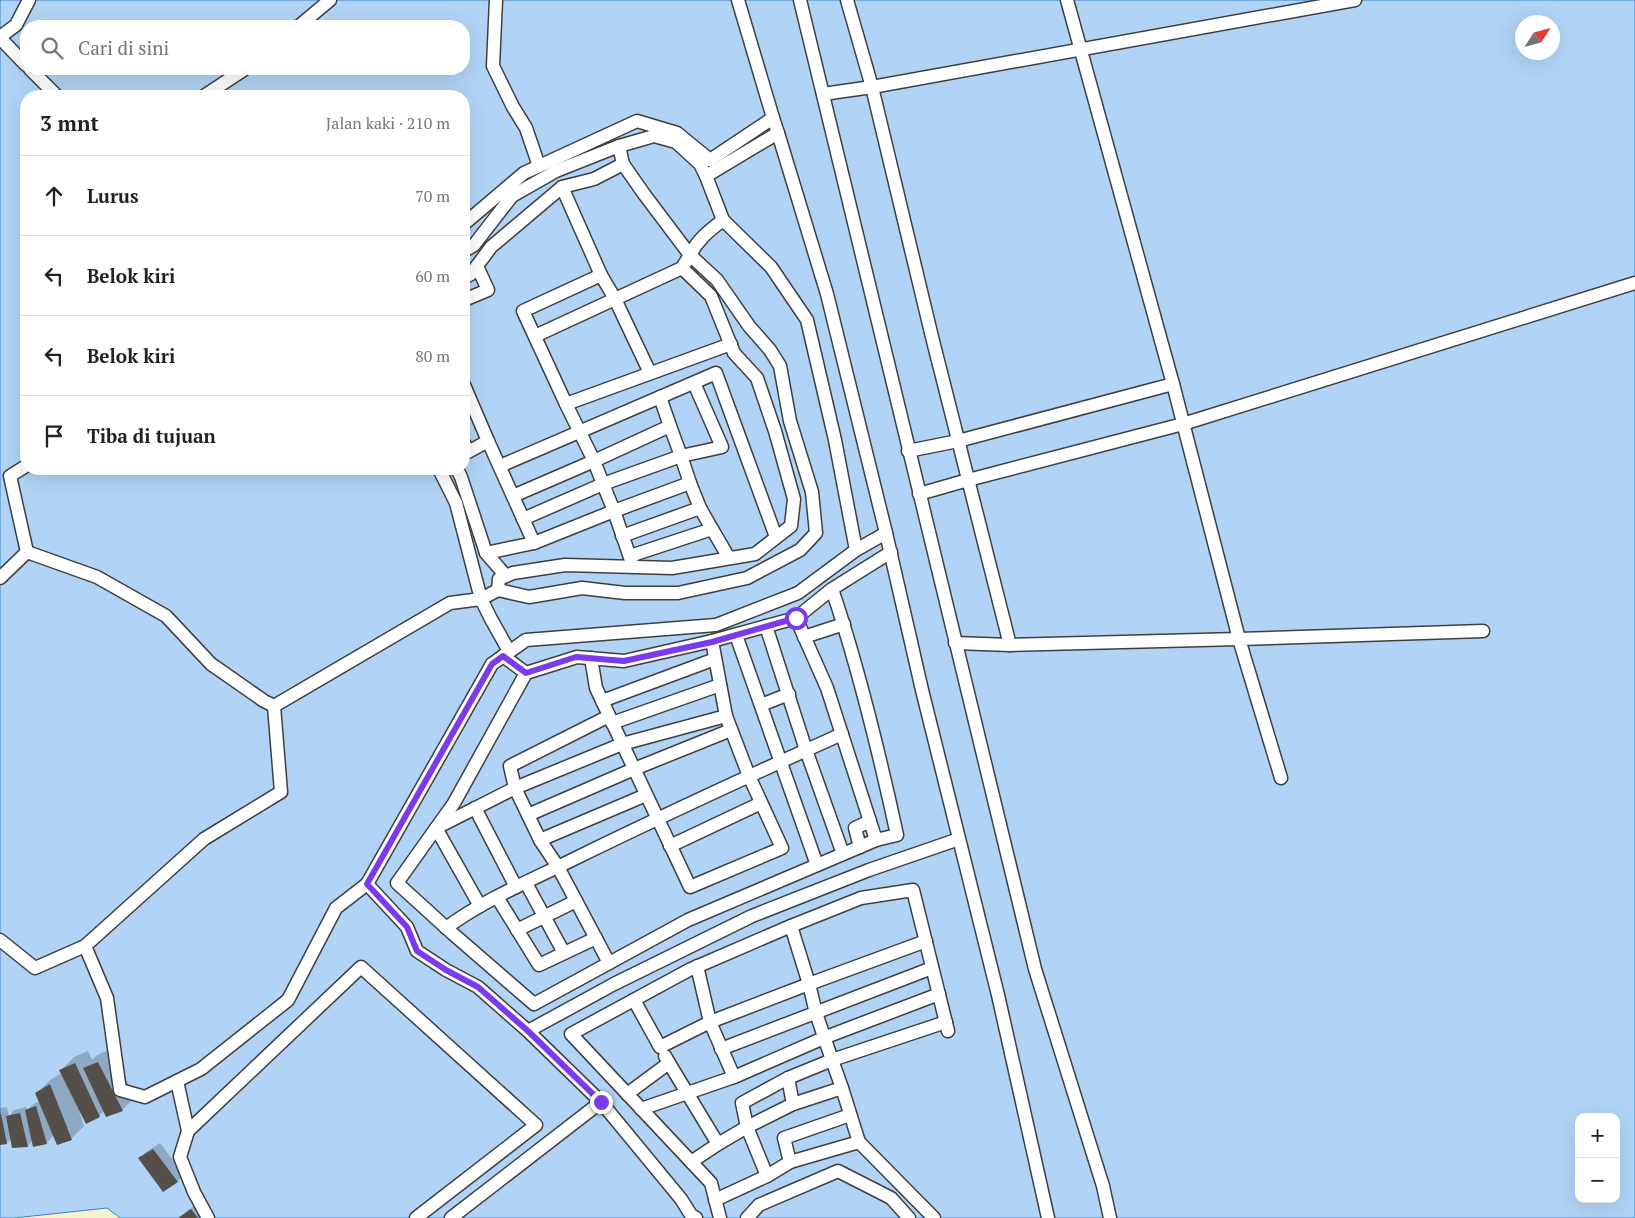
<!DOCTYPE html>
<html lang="id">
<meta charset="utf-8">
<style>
:root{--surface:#fff;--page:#f2f2f2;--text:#202124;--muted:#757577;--line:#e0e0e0}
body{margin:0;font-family:"PT Serif",serif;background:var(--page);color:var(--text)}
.controls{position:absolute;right:15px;bottom:15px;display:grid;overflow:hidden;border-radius:10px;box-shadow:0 5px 20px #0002}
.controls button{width:45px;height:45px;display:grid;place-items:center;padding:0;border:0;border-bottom:1px solid var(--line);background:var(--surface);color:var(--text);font:25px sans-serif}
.compass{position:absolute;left:1515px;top:15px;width:45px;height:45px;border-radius:50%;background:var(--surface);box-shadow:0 5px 20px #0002;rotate:54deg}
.stop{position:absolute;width:15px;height:15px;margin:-11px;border:4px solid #7c3aed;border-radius:50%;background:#fff}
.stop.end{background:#7c3aed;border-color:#fff;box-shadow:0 1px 5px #0008}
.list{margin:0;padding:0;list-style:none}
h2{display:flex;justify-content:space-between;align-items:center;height:65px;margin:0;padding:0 20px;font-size:21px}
h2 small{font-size:16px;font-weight:400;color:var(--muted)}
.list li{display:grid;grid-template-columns:32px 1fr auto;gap:15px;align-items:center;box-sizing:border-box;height:80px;padding:0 20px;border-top:1px solid var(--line)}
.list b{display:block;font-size:19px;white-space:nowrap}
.list em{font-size:16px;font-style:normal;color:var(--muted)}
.icon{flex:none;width:28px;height:28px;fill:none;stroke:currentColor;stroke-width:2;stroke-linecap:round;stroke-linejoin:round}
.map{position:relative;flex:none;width:1635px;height:1218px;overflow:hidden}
.search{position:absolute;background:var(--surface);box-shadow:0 5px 20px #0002;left:20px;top:20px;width:450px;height:55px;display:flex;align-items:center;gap:12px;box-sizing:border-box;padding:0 18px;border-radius:20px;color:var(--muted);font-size:19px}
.panel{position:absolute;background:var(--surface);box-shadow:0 5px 20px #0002;left:20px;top:90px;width:450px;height:385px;border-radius:20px}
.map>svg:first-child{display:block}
</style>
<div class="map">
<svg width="1635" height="1218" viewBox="0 0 1635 1218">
<rect width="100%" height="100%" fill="#fffdec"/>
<polygon fill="#f3f4cc" points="107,1208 120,1218 14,1218"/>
<path fill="#b1d4f6" stroke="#3880cc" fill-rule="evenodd" d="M 0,0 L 1635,0 L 1635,1218 L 120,1218 L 107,1208 L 14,1218 L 0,1218 ZM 1522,22 L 1552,22 L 1552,52 L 1522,52 ZM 26,26 L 464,26 L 464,69 L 26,69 ZM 26,96 L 464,96 L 464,469 L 26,469 ZM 1579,1117 L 1616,1117 L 1616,1199 L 1579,1199 Z"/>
<g fill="#0003">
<polygon points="111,1049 135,1097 122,1110 104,1111 99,1116 80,1110 79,1111 84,1126 71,1139 54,1135 47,1143 33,1141 27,1146 12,1138 7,1143 0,1143 0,1108 7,1107 9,1116 14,1110 26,1107 27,1110 33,1104 40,1101 36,1094 50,1080 62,1073 61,1070 74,1057 88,1051 92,1060 97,1055"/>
<polygon points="160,1143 184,1175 178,1181 163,1190 140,1159 146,1152"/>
<polygon points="198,1203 206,1218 181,1218 187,1211"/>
</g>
<g fill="#554f49">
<polygon points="98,1062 123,1111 106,1117 83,1068"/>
<polygon points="75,1063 100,1117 86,1124 59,1070"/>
<polygon points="50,1084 72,1140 57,1145 35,1093"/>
<polygon points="36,1106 47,1144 33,1147 25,1110"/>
<polygon points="20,1113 28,1147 12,1148 6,1116"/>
<polygon points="0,1114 1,1114 7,1144 0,1145"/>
<polygon points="153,1149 178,1182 163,1192 138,1158"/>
<polygon points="191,1209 198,1218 178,1218"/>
</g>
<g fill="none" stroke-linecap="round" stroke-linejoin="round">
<g stroke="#3f3f3f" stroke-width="15">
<g id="service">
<polyline points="496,0 493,66 513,107 526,128 539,166"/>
<polyline points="738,0 773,118"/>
<polyline points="800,0 1035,969 1103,1186 1110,1218"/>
<polyline points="299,26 330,0"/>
<polyline points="0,37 16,25 29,0"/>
<polyline points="0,38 26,65"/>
<polyline points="30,69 57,96"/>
<polyline points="823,94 872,87 847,0"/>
<polyline points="204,96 245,69"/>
<polyline points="619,146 654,136 676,142 700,164 706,176"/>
<polyline points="562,187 601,275 523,311 566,404"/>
<polyline points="464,224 524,173 637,121 677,133 710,160 773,118 778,133"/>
<polyline points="464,251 474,245 512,196 556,171 619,146 623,164"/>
<polyline points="601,275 615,299 650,373"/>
<path d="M 464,278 L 471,274 L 491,247 L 562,187 L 594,179 L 623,164 L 644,194 L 690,255 C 698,239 710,230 723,220"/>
<polyline points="464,300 488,290 477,266"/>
<polyline points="535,336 682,268"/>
<polyline points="464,385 488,441 468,452 464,443"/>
<polyline points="488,441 534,543"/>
<polyline points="908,451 958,441 1173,384 1067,0"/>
<polyline points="26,466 10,476 27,552 97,577 166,616 211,664 264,701 274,706 450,603 481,599 456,503 439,469"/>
<polyline points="500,466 716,373 776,537"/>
<polyline points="457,469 461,477 486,553 506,576"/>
<polyline points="690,483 681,456 722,447 694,383"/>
<polyline points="919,494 968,480 1183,424 1635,283"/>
<polyline points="513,496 594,461 566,404 731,344"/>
<polyline points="523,519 603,484 594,461 670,426 660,397"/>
<polyline points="712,529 729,558"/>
<polyline points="622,536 700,508 690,483 614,511 603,484 681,456 670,426"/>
<polyline points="856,550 835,440 807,320 771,267 723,220 706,176 778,133 827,294 886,533 922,690 998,995 1048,1218"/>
<polyline points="486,553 534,543 614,511 633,566"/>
<polyline points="630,556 712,529 700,508"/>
<polyline points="0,578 27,552"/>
<path d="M 832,589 C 859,669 879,752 897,835 L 876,840 L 827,688 L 796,618 L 832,589 L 891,552"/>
<polyline points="498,590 499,579 513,573 565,565 672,568 755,554 791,526 794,499 775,431 757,378 734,353 711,296 682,268 690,255 717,280 749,326 770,350 780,366 790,421 812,492 816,533 800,550 747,578 678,593 625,593 582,588 529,597 498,590 481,599 491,619 509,651"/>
<polyline points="766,626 806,750 843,854"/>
<polyline points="736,635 817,865"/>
<polyline points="804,637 844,624"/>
<polyline points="955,643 1010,645 932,337 872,87 1355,0"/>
<polyline points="1010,645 1239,639 1173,384"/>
<polyline points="503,656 526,673 577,657 624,661 712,641 796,618"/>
<polyline points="591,658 596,688 690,887 782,848 749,776 726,716 712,641"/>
<polyline points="526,673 454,803 397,883 452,933 534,1004 688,920 876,840"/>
<polyline points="602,701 715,659"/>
<polyline points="761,705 789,694"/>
<polyline points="609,716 510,766 515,788 622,744 726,716"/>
<polyline points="612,723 720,685"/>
<polyline points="1281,778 1239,639 1483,631"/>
<polyline points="646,795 540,840 528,815 634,769 731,730"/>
<polyline points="475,808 516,887"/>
<polyline points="540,840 558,867 609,963"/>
<polyline points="670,846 761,803"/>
<polyline points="860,847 855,828 870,821"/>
<polyline points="526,883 564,953"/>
<polyline points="497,897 539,965 596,938"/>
<polyline points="480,906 436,828 515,788 528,815"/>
<polyline points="791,926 809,984 926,941"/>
<path d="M 446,928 C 485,899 532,880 576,858 C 664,815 753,774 842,734"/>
<polyline points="517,930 576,901"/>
<polyline points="0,940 35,968 85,946 204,839 281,792 274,706"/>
<polyline points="85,946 107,998 120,1090 145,1097 201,1069 288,1000 336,908 367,884"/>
<polyline points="634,1000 660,1047 710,1022 697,966"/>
<polyline points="528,1031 478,987 446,970 417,951 407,927 367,884 492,664 526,640 716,625 798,593 856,550 886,533"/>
<polyline points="721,1049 932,968"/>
<polyline points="669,1063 718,1144 691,1162"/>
<polyline points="734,1077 710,1022 809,984 816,1013 832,1060 946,1022"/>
<polyline points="788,1078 793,1104"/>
<polyline points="177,1081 188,1131 180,1157 194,1192 208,1218"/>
<polyline points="842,1088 859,1142"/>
<polyline points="627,1094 669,1063 665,1056"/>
<polyline points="641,1109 734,1077 826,1037 939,994"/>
<polyline points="188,1131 361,967 536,1125 416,1218"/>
<polyline points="790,1162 859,1142 934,1218"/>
<polyline points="767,1176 790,1162 784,1138 850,1115"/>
<polyline points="715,1200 767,1176 747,1127 742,1103 788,1078 832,1060 842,1088 793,1104 747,1127 718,1144"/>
<polyline points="451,1218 601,1102"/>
<polyline points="696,1218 691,1215 681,1199 601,1102 528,1031 614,984 752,916 869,870 959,839"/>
<polyline points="720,1218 711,1183 571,1034 689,970 791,926 861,898 913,890 948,1031"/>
<polyline points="747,1218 759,1205 838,1171 891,1198 909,1218"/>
</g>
</g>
<use href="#service" stroke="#fff" stroke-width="12"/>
</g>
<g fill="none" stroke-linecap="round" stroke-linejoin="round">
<polyline stroke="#7c3aed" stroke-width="6" points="601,1102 528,1031 478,987 446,970 417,951 407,927 367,884 492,664 503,656 526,673 576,657 624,661 712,642 796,618"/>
</g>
</svg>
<div class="controls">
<button>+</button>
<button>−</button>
</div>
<svg class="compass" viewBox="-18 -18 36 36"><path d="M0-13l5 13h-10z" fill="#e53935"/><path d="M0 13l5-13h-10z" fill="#757577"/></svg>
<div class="stop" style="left:796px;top:618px"></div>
<div class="stop end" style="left:601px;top:1102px"></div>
<div class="search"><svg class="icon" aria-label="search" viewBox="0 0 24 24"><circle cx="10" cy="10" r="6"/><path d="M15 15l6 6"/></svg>Cari di sini</div>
<section class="panel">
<h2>3 mnt<small>Jalan kaki · 210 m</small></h2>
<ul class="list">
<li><svg class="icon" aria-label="ahead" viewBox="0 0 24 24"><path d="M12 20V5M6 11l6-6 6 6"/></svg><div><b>Lurus</b></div><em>70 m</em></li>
<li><svg class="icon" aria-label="left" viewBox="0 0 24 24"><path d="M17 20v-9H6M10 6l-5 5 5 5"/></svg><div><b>Belok kiri</b></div><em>60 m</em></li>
<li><svg class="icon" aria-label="left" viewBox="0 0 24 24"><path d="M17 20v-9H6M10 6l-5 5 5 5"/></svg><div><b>Belok kiri</b></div><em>80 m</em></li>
<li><svg class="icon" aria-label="arrive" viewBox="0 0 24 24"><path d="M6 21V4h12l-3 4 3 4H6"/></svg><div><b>Tiba di tujuan</b></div></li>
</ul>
</section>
</div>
